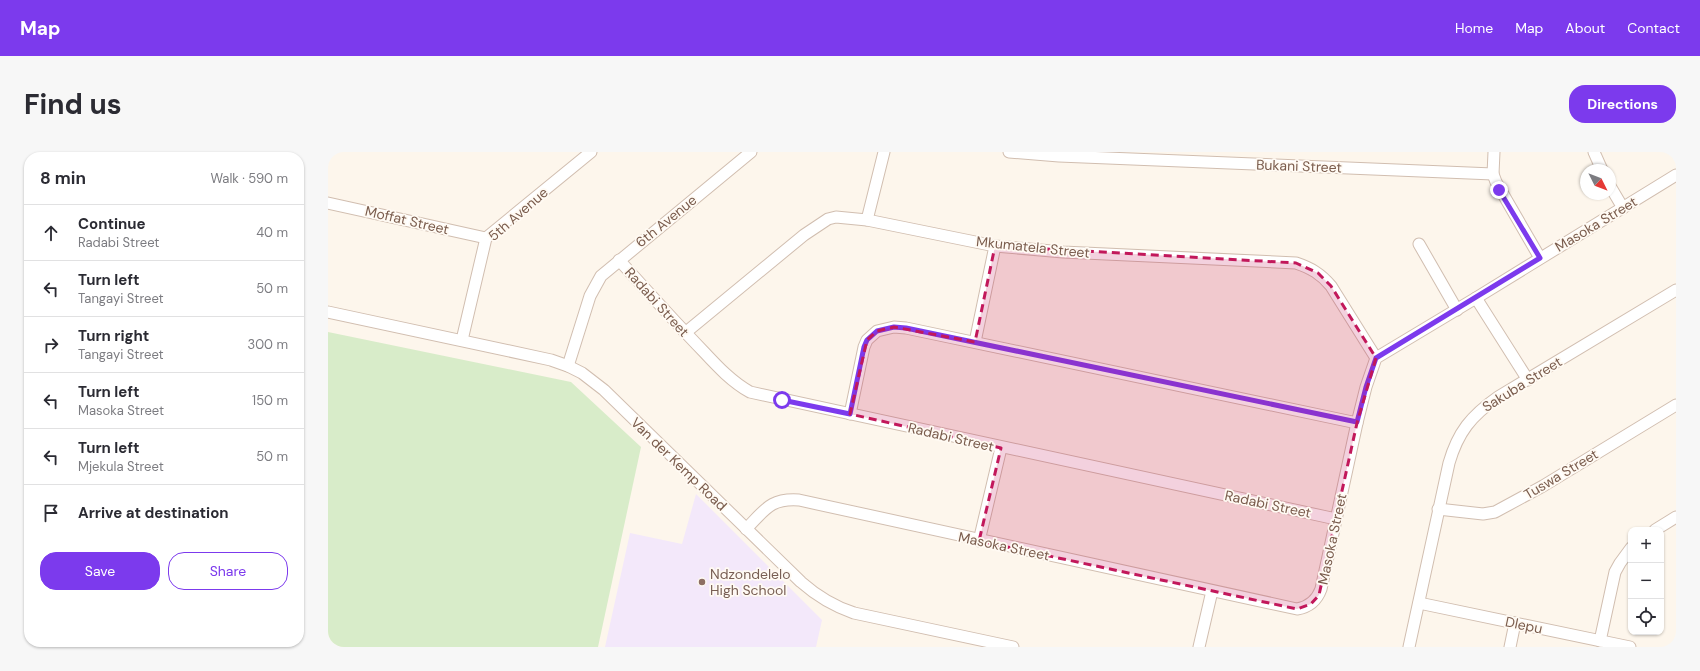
<!DOCTYPE html>
<meta charset="utf-8">
<style>
:root{--surface:#fff;--page:#f7f7f7;--text:#2b2b33;--muted:#7c7c81;--line:#e1e1e2;--accent:#7c3aed}
body{margin:0;font-family:"DM Sans",sans-serif;background:var(--page);color:var(--text)}
.controls{position:absolute;right:12px;bottom:12px;display:grid;overflow:hidden;border-radius:8px;box-shadow:0 1px 3px #0004}
.controls button{width:36px;height:36px;display:grid;place-items:center;padding:0;border:0;border-bottom:1px solid var(--line);background:var(--surface);color:var(--text);font:20px sans-serif}
.compass{position:absolute;left:1252px;top:12px;width:36px;height:36px;border-radius:50%;background:var(--surface);box-shadow:0 1px 3px #0004;rotate:132deg}
.stop{position:absolute;width:12px;height:12px;margin:-9px;border:3px solid #7c3aed;border-radius:50%;background:#fff}
.stop.end{background:#7c3aed;border-color:#fff;box-shadow:0 1px 4px #0008}
.list{margin:0;padding:0;list-style:none}
h2{display:flex;justify-content:space-between;align-items:center;height:52px;margin:0;padding:0 16px;font-size:17px}
h2 small{font-size:13px;font-weight:400;color:var(--muted)}
.list li{display:grid;grid-template-columns:26px 1fr auto;gap:12px;align-items:center;box-sizing:border-box;height:56px;padding:0 16px;border-top:1px solid var(--line)}
.list b{display:block;font-size:15px;white-space:nowrap}
.list p{margin:0;font-size:13px;white-space:nowrap;color:var(--muted)}
.list em{font-size:13px;font-style:normal;color:var(--muted)}
.actions{display:flex;gap:8px;padding:12px 16px}
.actions a{flex:1;padding:9px 0;border:1px solid var(--accent);border-radius:16px;text-align:center;font-size:14px;color:var(--accent)}
.actions .main{background:var(--accent);color:#fff}
.icon{flex:none;width:22px;height:22px;fill:none;stroke:currentColor;stroke-width:2;stroke-linecap:round;stroke-linejoin:round}
.map{position:relative;flex:none;width:1348px;height:495px;overflow:hidden;border-radius:16px}
header{display:flex;align-items:center;gap:24px;box-sizing:border-box;height:56px;padding:0 20px;background:var(--accent);color:#fff}
header strong{font-size:19px}
nav{display:flex;gap:22px;margin-inline-start:auto;font-size:14px}
.intro{display:flex;align-items:center;justify-content:space-between;box-sizing:border-box;height:96px;padding:0 24px}
h1{margin:0;font-size:28px}
.button{padding:10px 18px;border-radius:16px;background:var(--accent);color:#fff;font-size:14px;font-weight:700}
main{display:flex;gap:24px;padding:0 24px}
aside{flex:1;background:var(--surface);border-radius:16px;box-shadow:0 1px 3px #0004}
.map>svg:first-child{display:block}
</style>
<header>
<strong>Map</strong>
<nav><a>Home</a><a>Map</a><a>About</a><a>Contact</a></nav>
</header>
<div class="intro"><h1>Find us</h1><a class="button">Directions</a></div>
<main>
<aside>
<h2>8 min<small>Walk · 590 m</small></h2>
<ul class="list">
<li><svg class="icon" aria-label="ahead" viewBox="0 0 24 24"><path d="M12 20V5M6 11l6-6 6 6"/></svg><div><b>Continue</b><p>Radabi Street</p></div><em>40 m</em></li>
<li><svg class="icon" aria-label="left" viewBox="0 0 24 24"><path d="M17 20v-9H6M10 6l-5 5 5 5"/></svg><div><b>Turn left</b><p>Tangayi Street</p></div><em>50 m</em></li>
<li><svg class="icon" aria-label="right" viewBox="0 0 24 24"><path d="M7 20v-9h11M14 6l5 5-5 5"/></svg><div><b>Turn right</b><p>Tangayi Street</p></div><em>300 m</em></li>
<li><svg class="icon" aria-label="left" viewBox="0 0 24 24"><path d="M17 20v-9H6M10 6l-5 5 5 5"/></svg><div><b>Turn left</b><p>Masoka Street</p></div><em>150 m</em></li>
<li><svg class="icon" aria-label="left" viewBox="0 0 24 24"><path d="M17 20v-9H6M10 6l-5 5 5 5"/></svg><div><b>Turn left</b><p>Mjekula Street</p></div><em>50 m</em></li>
<li><svg class="icon" aria-label="arrive" viewBox="0 0 24 24"><path d="M6 21V4h12l-3 4 3 4H6"/></svg><div><b>Arrive at destination</b></div></li>
</ul>
<div class="actions"><a class="main">Save</a><a>Share</a></div>
</aside>
<div class="map">
<svg width="1348" height="495" viewBox="0 0 1348 495">
<rect width="100%" height="100%" fill="#fdf6ec"/>
<polygon fill="#f3e8fa" points="368,342 494,468 488,495 277,495 302,381 354,392"/>
<polygon fill="#d8ecc9" points="0,180 243,230 313,295 270,495 0,495"/>
<g fill="none" stroke-linecap="round" stroke-linejoin="round">
<g stroke="#d1beb0" stroke-width="13">
<g id="minor">
<polyline points="681,0 731,4 1165,22"/>
<polyline points="1166,0 1165,22 1168,30 1212,106"/>
<polyline points="1266,0 1274,18"/>
<polyline points="1282,34 1295,56"/>
<polyline points="0,51 158,86"/>
<polyline points="539,68 556,0"/>
<polyline points="1091,92 1129,158"/>
<path d="M 291,108 C 319,139 347,170 376,200 C 390,215 404,230 422,240 L 1008,367"/>
<polyline points="1148,146 1200,228"/>
<path d="M 0,160 L 223,208 L 240,214 L 254,221 L 276,238 L 473,430 C 490,445 505,454 526,461 L 685,495"/>
<path d="M 357,181 L 476,83 L 500,67 L 508,65 L 539,68 L 667,94 L 735,100 L 968,111 C 983,116 993,122 1003,134 L 1048,206"/>
<polyline points="134,188 158,86 263,0"/>
<polyline points="647,190 667,94"/>
<polyline points="240,214 262,144 273,124 423,0"/>
<polyline points="522,262 536,195 539,188 549,179 566,175 578,176 1029,271"/>
<polyline points="1110,357 1155,362 1167,360 1215,334 1348,253"/>
<path d="M 418,377 C 437,358 442,346 471,348 L 969,457 C 981,455 989,448 993,437 L 1029,271 L 1038,235 L 1048,206 L 1148,146 L 1348,23"/>
<polyline points="1327,378 1348,365"/>
<polyline points="651,389 673,296"/>
<polyline points="1091,451 1302,495"/>
<polyline points="1272,489 1287,420 1292,411 1303,396"/>
<polyline points="871,495 884,439"/>
<path d="M 1081,495 L 1121,311 C 1130,280 1143,264 1170,245 L 1348,138"/>
<polyline points="1182,495 1187,471"/>
</g>
</g>
<use href="#minor" stroke="#fff" stroke-width="11"/>
</g>
<g fill="none" stroke-linecap="round" stroke-linejoin="round">
<polyline stroke="#7c3aed" stroke-width="5" points="454,248 522,262 536,195 539,188 549,179 566,175 578,176 1029,270 1038,235 1048,206 1212,106 1171,38"/>
</g>
<path fill="#c2185b" fill-opacity="0.2" stroke="#c2185b" stroke-width="3" stroke-dasharray="8 5" stroke-linejoin="round" d="M 667,94 L 968,111 L 990,121 L 1003,134 L 1048,206 L 1029,271 L 991,443 L 983,452 L 969,457 L 651,389 L 673,296 L 522,262 L 539,188 L 549,179 L 566,175 L 647,190 Z"/>
<circle fill="#8d6e63" stroke="#fffaf3" stroke-width="1.5" cx="374" cy="430" r="4"/>
<g text-anchor="middle" dominant-baseline="central" stroke-width="3.5" stroke-linejoin="round" paint-order="stroke">
<g font-size="14" fill="#7a5c4d" stroke="#fffaf3">
<text transform="translate(971 14) rotate(2)">Bukani Street</text>
<text transform="translate(190 62) rotate(-41)">5th Avenue</text>
<text transform="translate(79 68) rotate(13)">Moffat Street</text>
<text transform="translate(338 69) rotate(-39)">6th Avenue</text>
<text transform="translate(1268 72) rotate(-31)">Masoka Street</text>
<text transform="translate(705 95) rotate(6)">Mkumatela Street</text>
<text transform="translate(329 150) rotate(48)">Radabi Street</text>
<text transform="translate(1194 232) rotate(-32)">Sakuba Street</text>
<text transform="translate(623 285) rotate(13)">Radabi Street</text>
<text transform="translate(351 312) rotate(44)">Van der Kemp Road</text>
<text transform="translate(1233 322) rotate(-31)">Tuswa Street</text>
<text transform="translate(940 352) rotate(12)">Radabi Street</text>
<text transform="translate(1004 387) rotate(-78)">Masoka Street</text>
<text transform="translate(676 394) rotate(12)">Masoka Street</text>
<text transform="translate(1196 473) rotate(12)">Dlepu</text>
</g>
<g font-size="14" fill="#785e54" stroke="#fffaf3" text-anchor="start">
<text x="382" y="422">Ndzondelelo<tspan x="382" dy="16">High School</tspan></text>
</g>
</g>
</svg>
<div class="controls">
<button>+</button>
<button>−</button>
<button><svg class="icon" aria-label="locate" viewBox="0 0 24 24"><circle cx="12" cy="12" r="6"/><path d="M12 2v4M12 18v4M2 12h4M18 12h4"/></svg></button>
</div>
<svg class="compass" viewBox="-18 -18 36 36"><path d="M0-13l5 13h-10z" fill="#e53935"/><path d="M0 13l5-13h-10z" fill="#7c7c81"/></svg>
<div class="stop" style="left:454px;top:248px"></div>
<div class="stop end" style="left:1171px;top:38px"></div>
</div>
</main>
